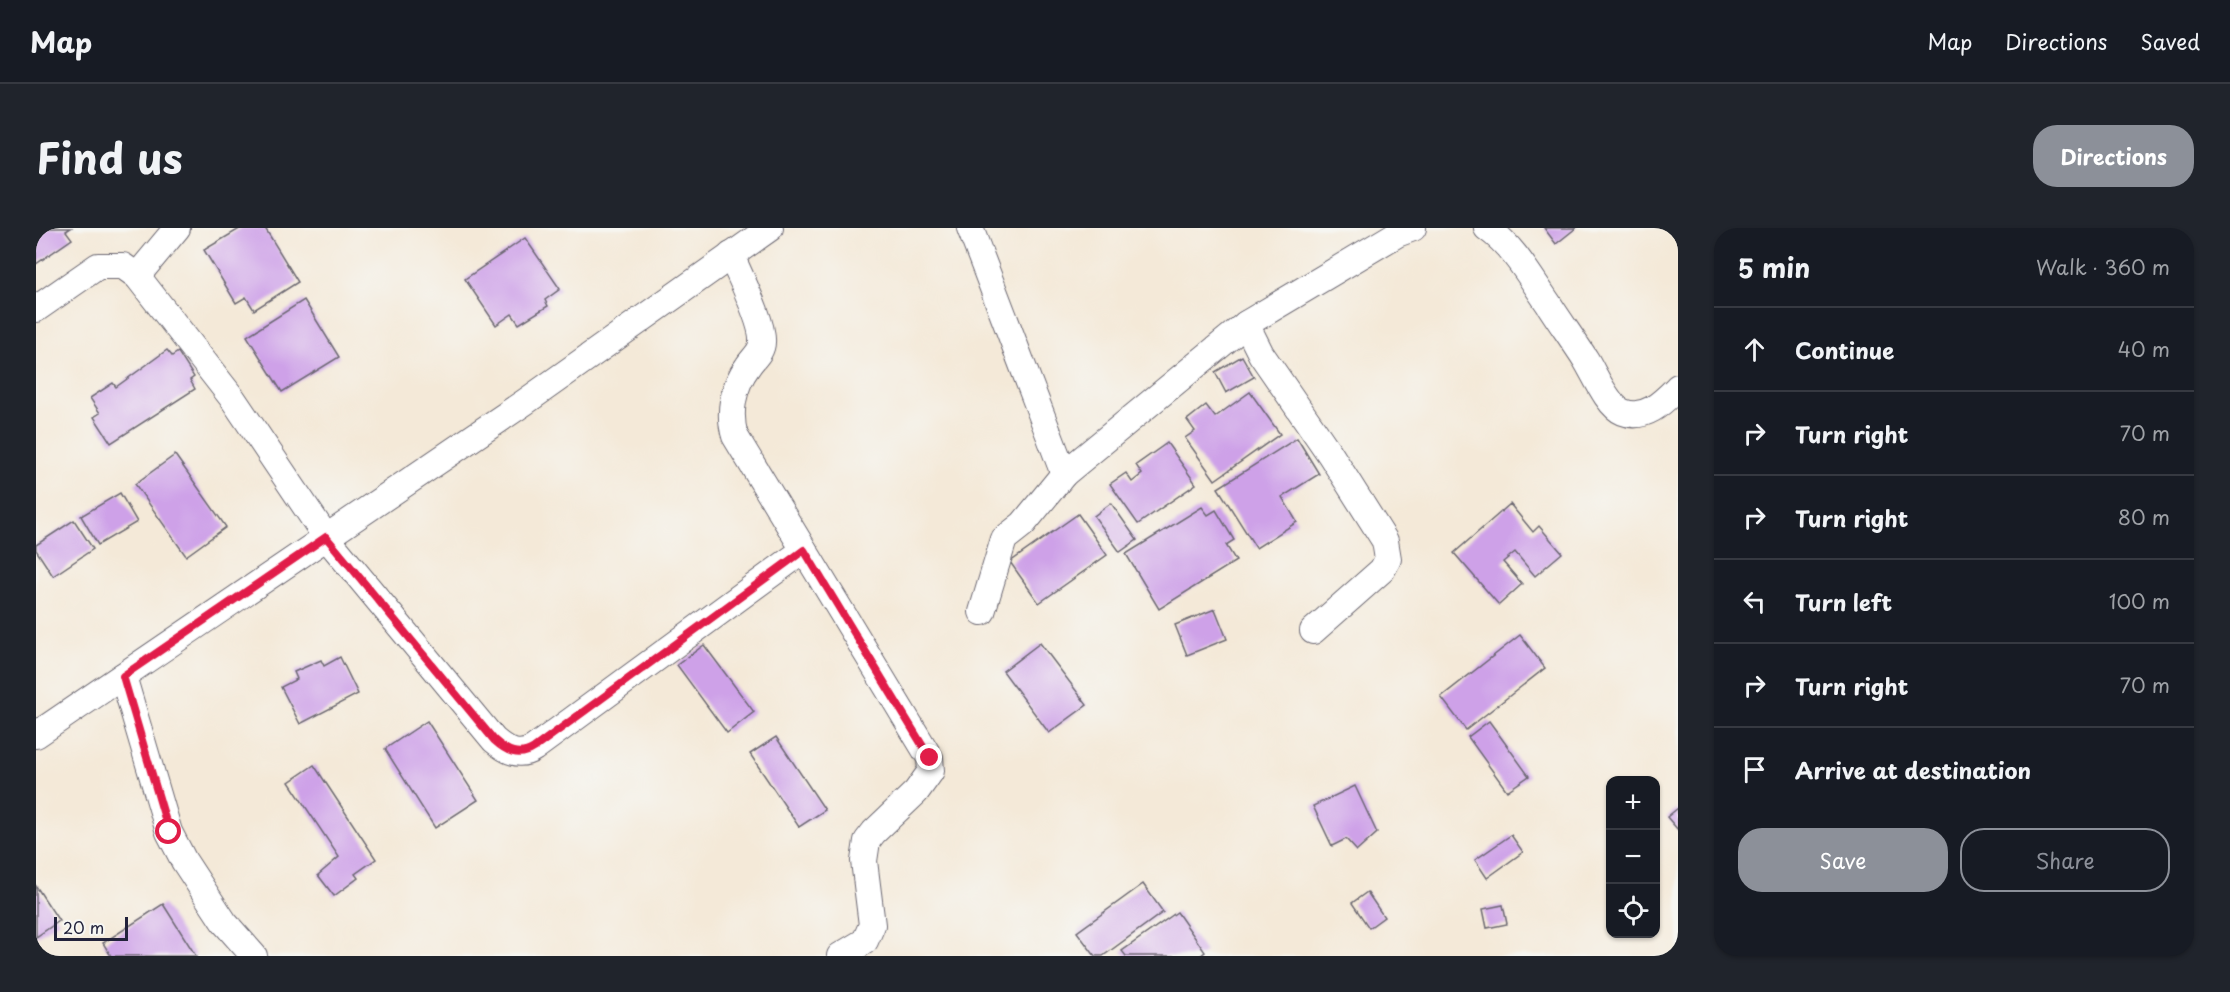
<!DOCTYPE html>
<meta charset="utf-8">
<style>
:root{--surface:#171b24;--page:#20242c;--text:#f1f3f6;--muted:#9ea1a6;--line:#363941;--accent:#8c9099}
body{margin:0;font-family:"Playpen Sans",sans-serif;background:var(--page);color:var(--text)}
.controls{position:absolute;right:18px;bottom:18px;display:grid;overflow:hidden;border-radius:12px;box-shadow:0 2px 4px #0004}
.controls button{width:54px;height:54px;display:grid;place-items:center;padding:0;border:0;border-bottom:2px solid var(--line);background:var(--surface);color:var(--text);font:30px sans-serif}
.scale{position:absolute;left:18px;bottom:15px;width:74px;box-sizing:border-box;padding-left:6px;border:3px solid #22223b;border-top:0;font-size:16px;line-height:21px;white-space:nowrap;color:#22223b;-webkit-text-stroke:4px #f6f6f2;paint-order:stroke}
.stop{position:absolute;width:18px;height:18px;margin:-14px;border:4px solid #e11d48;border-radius:50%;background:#fff}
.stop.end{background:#e11d48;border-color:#fff;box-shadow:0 2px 6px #0008}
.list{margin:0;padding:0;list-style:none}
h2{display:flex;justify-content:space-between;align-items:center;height:78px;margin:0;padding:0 24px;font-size:26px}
h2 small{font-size:20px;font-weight:400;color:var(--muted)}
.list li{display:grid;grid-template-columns:39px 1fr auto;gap:18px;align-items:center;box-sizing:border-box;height:84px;padding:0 24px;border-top:2px solid var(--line)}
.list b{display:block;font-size:22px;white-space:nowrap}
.list em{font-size:20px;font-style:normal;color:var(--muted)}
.actions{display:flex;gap:12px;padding:18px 24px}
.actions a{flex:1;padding:14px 0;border:2px solid var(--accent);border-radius:24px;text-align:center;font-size:21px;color:var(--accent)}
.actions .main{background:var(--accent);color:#fff}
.icon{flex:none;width:33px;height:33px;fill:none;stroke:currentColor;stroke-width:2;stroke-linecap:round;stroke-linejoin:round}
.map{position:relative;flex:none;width:1642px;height:728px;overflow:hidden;border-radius:24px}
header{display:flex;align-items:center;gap:36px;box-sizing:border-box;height:84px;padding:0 30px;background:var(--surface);border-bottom:2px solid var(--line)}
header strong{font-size:28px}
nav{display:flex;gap:33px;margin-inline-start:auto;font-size:21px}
.intro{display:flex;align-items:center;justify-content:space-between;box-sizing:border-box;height:144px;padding:0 36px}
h1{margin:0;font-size:42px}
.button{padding:15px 27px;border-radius:24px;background:var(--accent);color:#fff;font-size:21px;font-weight:700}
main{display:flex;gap:36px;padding:0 36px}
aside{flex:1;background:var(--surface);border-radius:24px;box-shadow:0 2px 4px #0004}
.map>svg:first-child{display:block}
</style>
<header>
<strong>Map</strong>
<nav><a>Map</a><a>Directions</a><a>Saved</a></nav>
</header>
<div class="intro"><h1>Find us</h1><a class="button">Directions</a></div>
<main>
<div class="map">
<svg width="1642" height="728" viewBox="0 0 1642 728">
<rect width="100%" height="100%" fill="#f6f6f2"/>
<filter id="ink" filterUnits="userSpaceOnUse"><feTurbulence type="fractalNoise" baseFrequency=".0167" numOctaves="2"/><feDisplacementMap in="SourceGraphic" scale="12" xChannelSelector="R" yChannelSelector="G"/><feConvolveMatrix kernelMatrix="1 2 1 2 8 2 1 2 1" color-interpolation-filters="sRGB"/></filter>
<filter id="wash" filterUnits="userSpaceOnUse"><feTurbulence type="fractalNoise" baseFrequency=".008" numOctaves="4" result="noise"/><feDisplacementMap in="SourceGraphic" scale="24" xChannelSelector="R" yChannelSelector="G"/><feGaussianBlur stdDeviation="1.35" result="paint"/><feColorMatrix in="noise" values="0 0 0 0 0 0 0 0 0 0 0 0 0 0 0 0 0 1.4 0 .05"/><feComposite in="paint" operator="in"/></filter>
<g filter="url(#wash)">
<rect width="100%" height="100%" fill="#f4e9d8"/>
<g id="blocks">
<g fill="#cea1e8">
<polygon points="0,0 35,0 30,3 36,11 0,36"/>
<polygon points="205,0 229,0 262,54 218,82 210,69 200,75 168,22"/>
<polygon points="1508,0 1540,0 1520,16"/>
<polygon points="489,10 524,61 509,72 512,78 483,96 476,86 460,97 429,51"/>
<polygon points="268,72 303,129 246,164 211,108"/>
<polygon points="131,122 136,128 142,124 158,149 154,152 159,161 75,215 58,189 64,185 54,170 77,155 80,159"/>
<polygon points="1206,128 1218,149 1190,165 1179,144"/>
<polygon points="1214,164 1244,206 1179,252 1149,210 1159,203 1151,192 1170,177 1179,189"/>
<polygon points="1261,210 1283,246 1246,269 1261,294 1220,320 1182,260"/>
<polygon points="1131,215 1160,256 1102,296 1074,256 1090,245 1096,254 1106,246 1100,237"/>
<polygon points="139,227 190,299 150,328 99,256"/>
<polygon points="84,265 101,294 62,317 45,288"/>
<polygon points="1075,275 1101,312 1084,324 1058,288"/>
<polygon points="1474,276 1497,304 1503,298 1526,325 1499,348 1479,324 1467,334 1486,356 1463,377 1418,325"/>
<polygon points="1166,279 1172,287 1180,282 1198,312 1190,317 1200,333 1123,381 1090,326"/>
<polygon points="1042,286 1071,327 1003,375 974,334"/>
<polygon points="38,292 57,321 17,348 0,322 0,317"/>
<polygon points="1179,381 1191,411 1151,427 1139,397"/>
<polygon points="1484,407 1509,440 1430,502 1405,469"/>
<polygon points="1004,415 1051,477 1013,505 967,443"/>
<polygon points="668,417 718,484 691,505 641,437"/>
<polygon points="304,429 322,466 264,496 245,459 261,451 258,444 285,432 288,438"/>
<polygon points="391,493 442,572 399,600 349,521"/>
<polygon points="1453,493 1493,548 1471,563 1432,509"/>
<polygon points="740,509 789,582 763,599 714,526"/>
<polygon points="278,537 340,631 319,646 322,650 298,668 282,647 303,629 253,554"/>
<polygon points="1319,558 1341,605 1321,623 1310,611 1296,618 1277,578"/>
<polygon points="1642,580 1642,602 1631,589"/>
<polygon points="1475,607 1487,624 1451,650 1439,632"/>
<polygon points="1107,656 1127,684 1067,728 1059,728 1041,704"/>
<polygon points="0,658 23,693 0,709"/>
<polygon points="1331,664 1348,689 1333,700 1316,675"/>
<polygon points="127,676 160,728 75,728 67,715"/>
<polygon points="1467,677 1471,696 1451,700 1447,681"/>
<polygon points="1141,684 1169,724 1164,728 1090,728 1086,723"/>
</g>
</g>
</g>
<g filter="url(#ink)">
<use href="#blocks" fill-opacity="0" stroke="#6c6872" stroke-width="1.5"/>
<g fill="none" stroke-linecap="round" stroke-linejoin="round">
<g stroke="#6c6872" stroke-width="28">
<g id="minor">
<polyline points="934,0 1028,246"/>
<path d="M 1451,0 C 1477,18 1494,49 1512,75 C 1524,94 1538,113 1550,132 C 1559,147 1572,178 1587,184 C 1609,193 1627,174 1642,159"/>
<path d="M 695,27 C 703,47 728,95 726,114 C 726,124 717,130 712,138 C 697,158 692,185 699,208 L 894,530 L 895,543 L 880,564 L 838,604 L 831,613 L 828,633 L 836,697 L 829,713 L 804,728"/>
<polyline points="101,48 141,0"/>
<path d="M 0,81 L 62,38 L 87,38 L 101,48 L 197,171 L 290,309 L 458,512 C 471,523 483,530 498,520 L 768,322"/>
<polyline points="946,384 968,311 987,296 1028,246 1210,96"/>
<polyline points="1277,403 1346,342 1352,331 1349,313 1294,226 1225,126 1210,96 1361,6 1377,0"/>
<polyline points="87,448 133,604 148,633 188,694 218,728"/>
<polyline points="0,507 489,174 734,0"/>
</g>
</g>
<use href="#minor" stroke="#fff" stroke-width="26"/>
</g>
</g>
<g fill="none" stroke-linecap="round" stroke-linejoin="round" filter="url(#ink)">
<path stroke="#e11d48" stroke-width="8" d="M 133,604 L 87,448 L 290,309 L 458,512 C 470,523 483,530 498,520 L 768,322 L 894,530"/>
</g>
</svg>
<div class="controls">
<button>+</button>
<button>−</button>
<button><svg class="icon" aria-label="locate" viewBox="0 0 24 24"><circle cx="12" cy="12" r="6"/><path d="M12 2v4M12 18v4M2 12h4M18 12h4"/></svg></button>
</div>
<div class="scale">20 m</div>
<div class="stop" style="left:133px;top:604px"></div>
<div class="stop end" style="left:894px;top:530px"></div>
</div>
<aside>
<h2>5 min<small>Walk · 360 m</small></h2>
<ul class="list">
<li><svg class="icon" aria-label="ahead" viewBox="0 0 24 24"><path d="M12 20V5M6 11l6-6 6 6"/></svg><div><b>Continue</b></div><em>40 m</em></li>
<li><svg class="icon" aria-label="right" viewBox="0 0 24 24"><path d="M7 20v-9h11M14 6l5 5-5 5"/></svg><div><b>Turn right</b></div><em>70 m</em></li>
<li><svg class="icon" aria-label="right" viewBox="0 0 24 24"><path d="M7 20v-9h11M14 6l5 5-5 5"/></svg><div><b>Turn right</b></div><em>80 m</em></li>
<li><svg class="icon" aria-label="left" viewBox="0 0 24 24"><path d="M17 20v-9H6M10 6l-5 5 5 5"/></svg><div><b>Turn left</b></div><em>100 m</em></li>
<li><svg class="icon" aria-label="right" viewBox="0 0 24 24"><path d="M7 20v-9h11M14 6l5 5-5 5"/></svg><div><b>Turn right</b></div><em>70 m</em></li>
<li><svg class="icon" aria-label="arrive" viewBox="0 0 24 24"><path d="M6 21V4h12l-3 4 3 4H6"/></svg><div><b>Arrive at destination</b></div></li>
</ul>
<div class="actions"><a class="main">Save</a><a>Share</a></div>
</aside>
</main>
